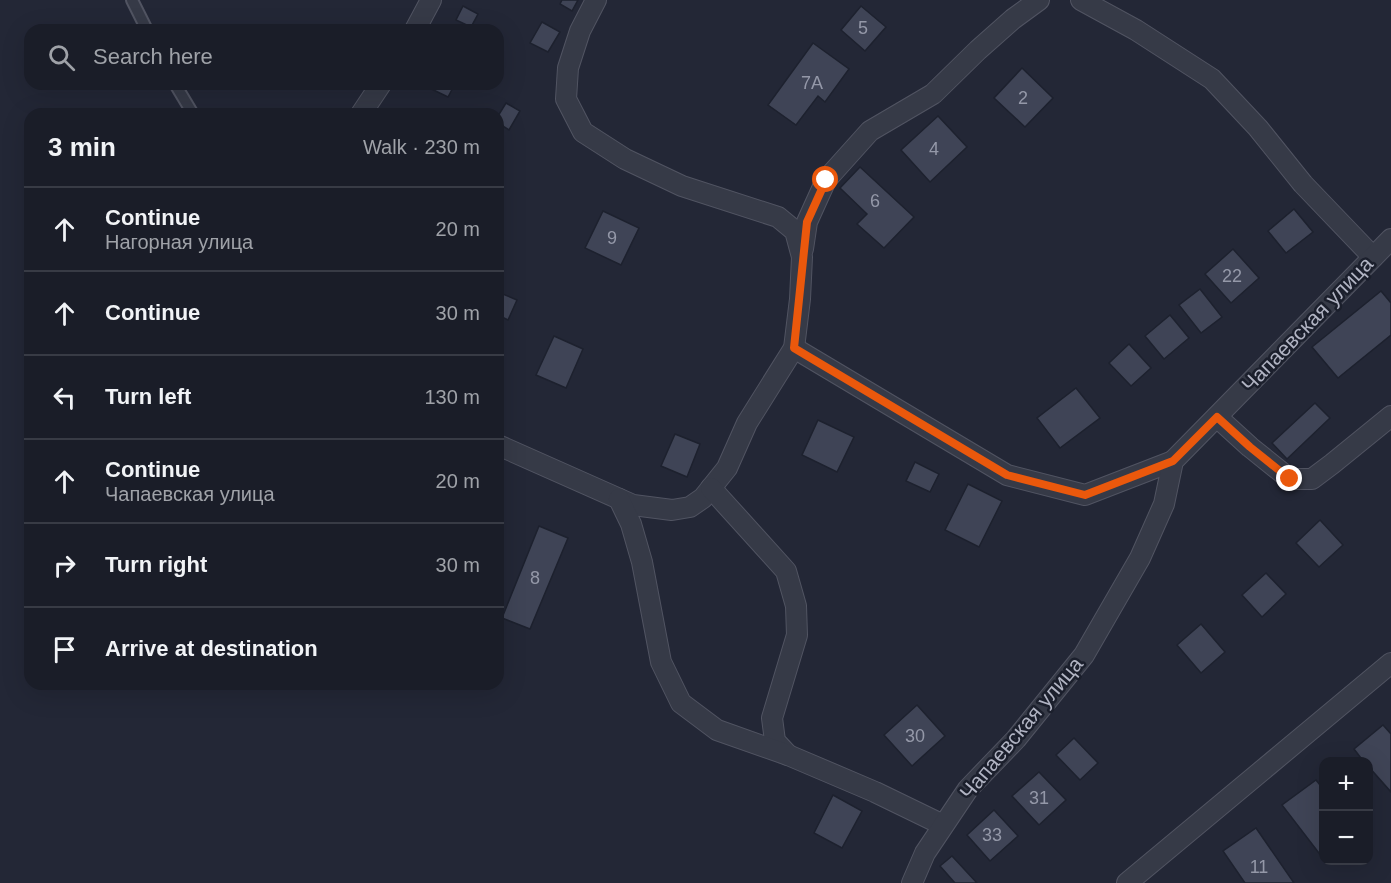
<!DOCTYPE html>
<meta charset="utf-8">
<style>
:root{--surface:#1a1d28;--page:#232630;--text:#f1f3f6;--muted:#9fa2a8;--line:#383b45}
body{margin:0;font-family:Helvetica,sans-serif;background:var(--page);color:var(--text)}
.controls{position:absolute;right:18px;bottom:18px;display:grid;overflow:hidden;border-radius:12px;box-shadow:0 6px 24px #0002}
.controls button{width:54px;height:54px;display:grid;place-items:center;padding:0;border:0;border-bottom:2px solid var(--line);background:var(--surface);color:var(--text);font:30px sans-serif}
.stop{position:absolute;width:18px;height:18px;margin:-14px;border:4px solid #ea580c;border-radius:50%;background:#fff}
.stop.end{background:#ea580c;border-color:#fff;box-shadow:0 2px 6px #0008}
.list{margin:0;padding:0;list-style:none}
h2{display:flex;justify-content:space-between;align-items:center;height:78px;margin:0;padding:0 24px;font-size:26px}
h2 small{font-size:20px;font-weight:400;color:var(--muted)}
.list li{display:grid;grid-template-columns:39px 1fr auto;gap:18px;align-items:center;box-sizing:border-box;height:84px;padding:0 24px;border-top:2px solid var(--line)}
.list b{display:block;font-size:22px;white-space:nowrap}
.list p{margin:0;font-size:20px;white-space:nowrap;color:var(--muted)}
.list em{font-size:20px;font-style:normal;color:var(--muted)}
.icon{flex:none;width:33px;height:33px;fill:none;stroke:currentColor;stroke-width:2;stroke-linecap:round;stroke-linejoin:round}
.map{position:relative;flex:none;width:1391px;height:883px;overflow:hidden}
.search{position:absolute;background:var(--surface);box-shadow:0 6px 24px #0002;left:24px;top:24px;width:480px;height:66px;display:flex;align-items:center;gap:15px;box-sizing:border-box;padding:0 21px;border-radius:18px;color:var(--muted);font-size:22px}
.panel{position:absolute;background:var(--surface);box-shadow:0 6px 24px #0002;left:24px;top:108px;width:480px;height:582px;border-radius:18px}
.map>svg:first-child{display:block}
</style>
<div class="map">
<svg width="1391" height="883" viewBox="0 0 1391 883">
<rect width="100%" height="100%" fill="#232736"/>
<g fill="#3f4456" stroke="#1d212e" stroke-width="1.5">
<polygon points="562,0 578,0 572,11 560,4"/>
<polygon points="463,6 478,14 471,27 456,20"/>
<polygon points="861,6 886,27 865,51 841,30"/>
<polygon points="542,22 560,32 548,52 530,43"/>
<polygon points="813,43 849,69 825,102 818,96 796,125 768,105"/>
<polygon points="1022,68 1053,98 1025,127 994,98"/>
<polygon points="421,84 455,84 448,97"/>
<polygon points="506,103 520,111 509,130 498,123 498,116"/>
<polygon points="938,116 967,147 930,182 901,150"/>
<polygon points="860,167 914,217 884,248 857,224 867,214 840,188"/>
<polygon points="1294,209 1313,232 1286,253 1268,231"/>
<polygon points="603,211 639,228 621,265 585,248"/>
<polygon points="1233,249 1259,278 1231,303 1205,274"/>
<polygon points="1200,289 1222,317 1201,333 1179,305"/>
<polygon points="1381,291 1391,303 1391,335 1338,378 1312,347"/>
<polygon points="498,292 517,300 508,320 498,315"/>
<polygon points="1170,315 1189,338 1164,359 1145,336"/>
<polygon points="554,336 583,349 566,388 536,375"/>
<polygon points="1129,344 1151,368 1131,386 1109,363"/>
<polygon points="1076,388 1100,418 1060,448 1037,418"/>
<polygon points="1315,403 1330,418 1287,459 1272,443"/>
<polygon points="818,420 854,437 837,472 802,455"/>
<polygon points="675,434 700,444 687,477 661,466"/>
<polygon points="915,462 939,474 930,492 906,481"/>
<polygon points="968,484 1002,501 979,547 945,530"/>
<polygon points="1320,520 1343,545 1319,567 1296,543"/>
<polygon points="539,526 568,538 530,629 502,618"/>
<polygon points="1266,573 1286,594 1262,617 1242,595"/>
<polygon points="1201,624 1225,652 1201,673 1177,645"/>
<polygon points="917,705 945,736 912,766 884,735"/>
<polygon points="1383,725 1391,734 1391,792 1368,766 1368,762 1364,762 1354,749"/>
<polygon points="1074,738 1098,763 1080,780 1056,755"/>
<polygon points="1039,772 1066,800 1039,825 1012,796"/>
<polygon points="1316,780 1324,790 1324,856 1322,857 1282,805"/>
<polygon points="833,795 862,811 842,848 814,833"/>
<polygon points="994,810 1018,836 990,861 967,835"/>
<polygon points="1256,828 1294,883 1245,883 1223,851"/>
<polygon points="952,856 977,883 955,883 940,866"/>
</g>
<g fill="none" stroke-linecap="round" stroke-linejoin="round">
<g stroke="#515462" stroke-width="14">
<g id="lane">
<polyline points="132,0 147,30"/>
<polyline points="175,84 193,114"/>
</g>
</g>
<g stroke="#515462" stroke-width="22">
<g id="street">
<polyline points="1081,0 1136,30 1212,79 1258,128 1303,184 1373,257"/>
<polyline points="415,30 431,0"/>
<polyline points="361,114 381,84"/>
<polyline points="803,249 807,222 826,180 870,131 933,94 978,50 1013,19 1039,0"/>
<polyline points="794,348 1007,475 1085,495 1173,461"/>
<polyline points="1217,417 1250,447 1290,479 1312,479 1332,464 1391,416"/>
<polyline points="498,445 633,505 672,510 690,507 703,498 727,468 747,423 794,348 800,299 802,257 795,231 778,217 682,186 625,159 583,132 566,99 568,68 580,31 596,0"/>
<polyline points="711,488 786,571 796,606 797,635 772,718 775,741 788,755"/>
<polyline points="619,499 631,524 642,562 661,662 681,703 717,730 788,755 875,792 943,825"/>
<polyline points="912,883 925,853 968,789 1016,739 1084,655 1140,558 1164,504 1173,461 1391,239"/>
<polyline points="1127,883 1391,663"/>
</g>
</g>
<use href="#lane" stroke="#363a47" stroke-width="10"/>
<use href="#street" stroke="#363a47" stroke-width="20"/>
</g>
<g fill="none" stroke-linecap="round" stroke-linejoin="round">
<polyline stroke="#ea580c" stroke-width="8" points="826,180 807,222 794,348 1007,475 1085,495 1173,461 1217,417 1250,447 1290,479"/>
</g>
<g text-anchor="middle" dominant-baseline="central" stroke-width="5" stroke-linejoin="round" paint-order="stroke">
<g font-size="18" fill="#9498a8">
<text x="863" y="28">5</text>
<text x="812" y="83">7А</text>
<text x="1023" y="98">2</text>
<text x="934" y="149">4</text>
<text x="875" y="201">6</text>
<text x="612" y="238">9</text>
<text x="1232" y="276">22</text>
<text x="535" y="578">8</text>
<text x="915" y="736">30</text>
<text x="1039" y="798">31</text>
<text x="992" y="835">33</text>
<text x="1259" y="867">11</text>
</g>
<g font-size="21" fill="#b1b4c3" stroke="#1b1f2c">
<text transform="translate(1307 324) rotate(-46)">Чапаевская улица</text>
<text transform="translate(1021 728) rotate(-50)">Чапаевская улица</text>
</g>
</g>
</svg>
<div class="controls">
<button>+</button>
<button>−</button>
</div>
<div class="stop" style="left:826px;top:180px"></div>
<div class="stop end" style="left:1290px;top:479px"></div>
<div class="search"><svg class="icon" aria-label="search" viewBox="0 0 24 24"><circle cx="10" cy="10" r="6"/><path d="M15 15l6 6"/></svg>Search here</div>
<section class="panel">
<h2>3 min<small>Walk · 230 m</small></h2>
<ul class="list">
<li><svg class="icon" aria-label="ahead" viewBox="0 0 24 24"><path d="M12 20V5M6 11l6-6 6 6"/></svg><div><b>Continue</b><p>Нагорная улица</p></div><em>20 m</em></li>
<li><svg class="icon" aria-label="ahead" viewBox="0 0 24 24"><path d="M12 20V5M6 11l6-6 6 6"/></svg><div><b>Continue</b></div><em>30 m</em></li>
<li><svg class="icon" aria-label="left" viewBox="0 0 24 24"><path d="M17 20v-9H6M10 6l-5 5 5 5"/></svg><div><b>Turn left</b></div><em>130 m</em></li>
<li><svg class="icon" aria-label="ahead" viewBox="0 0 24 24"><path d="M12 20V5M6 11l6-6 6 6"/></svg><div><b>Continue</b><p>Чапаевская улица</p></div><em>20 m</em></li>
<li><svg class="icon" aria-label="right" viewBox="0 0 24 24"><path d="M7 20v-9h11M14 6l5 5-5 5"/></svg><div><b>Turn right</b></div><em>30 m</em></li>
<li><svg class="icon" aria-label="arrive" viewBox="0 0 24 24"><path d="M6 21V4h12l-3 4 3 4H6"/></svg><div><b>Arrive at destination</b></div></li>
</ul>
</section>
</div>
